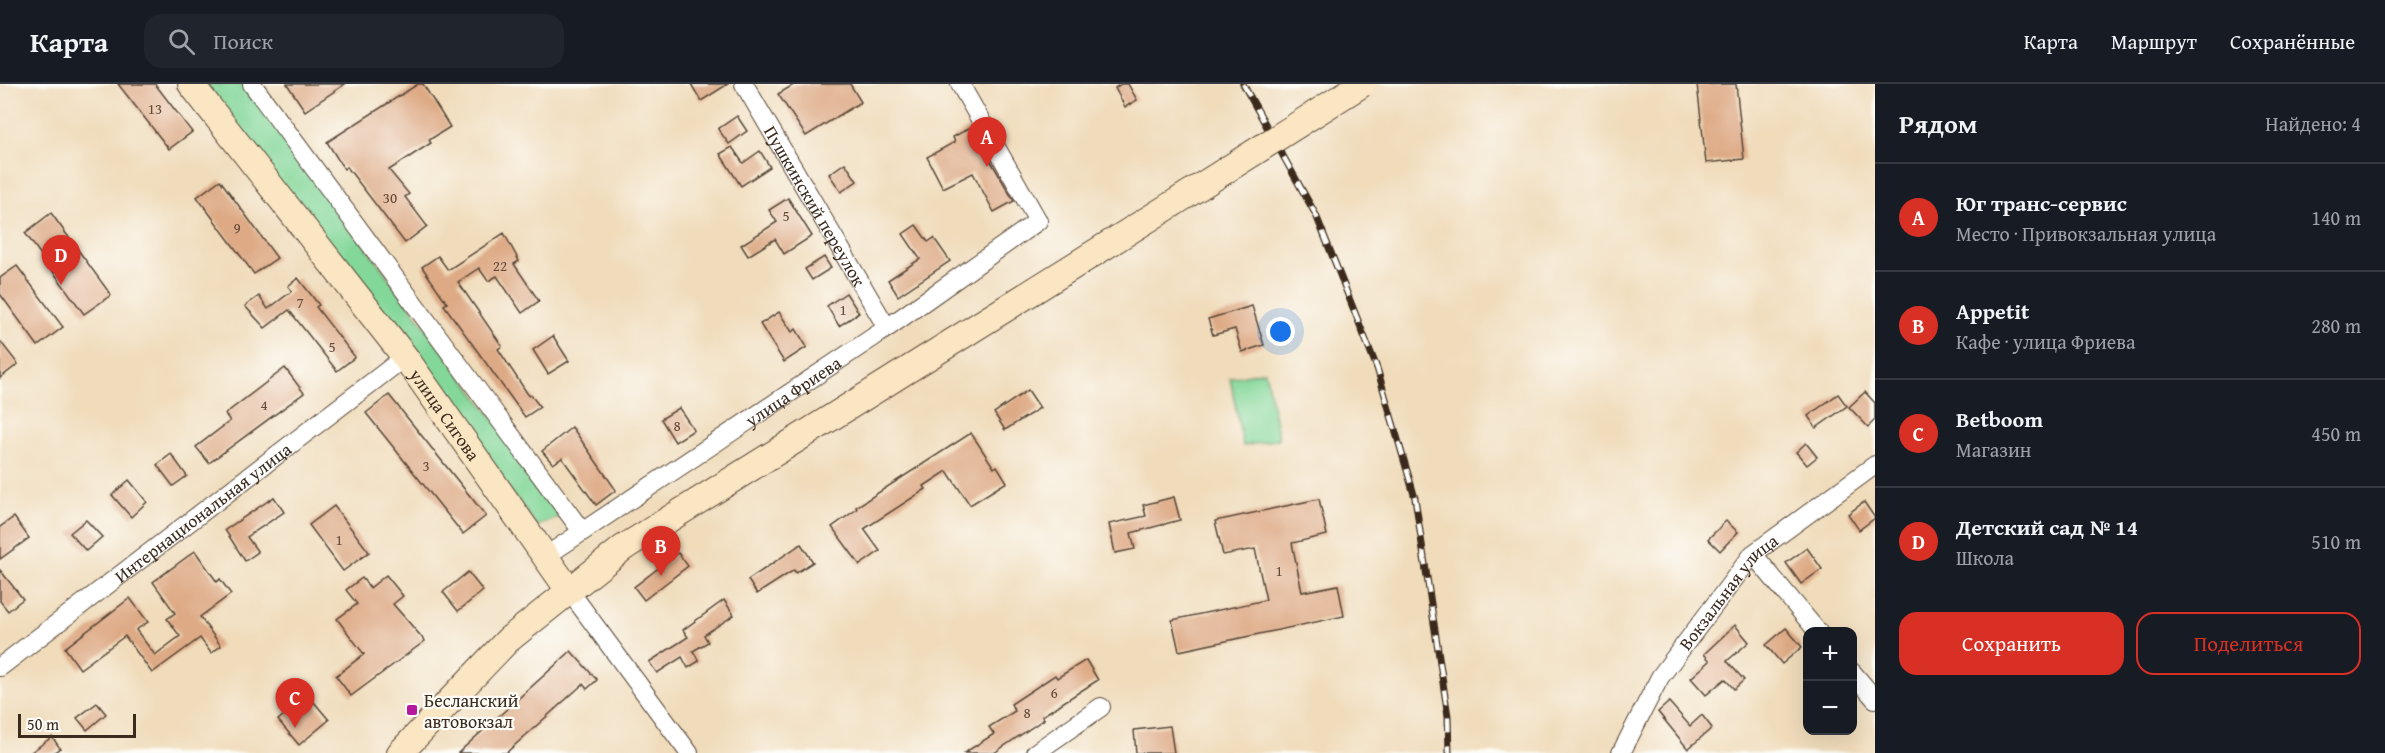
<!DOCTYPE html>
<html lang="ru">
<meta charset="utf-8">
<style>
:root{--surface:#171b24;--page:#20242c;--text:#f1f3f6;--muted:#9ea1a6;--line:#363941;--accent:#d93025}
body{margin:0;font-family:"Gentium Book Plus",serif;background:var(--page);color:var(--text)}
.controls{position:absolute;right:18px;bottom:18px;display:grid;overflow:hidden;border-radius:12px;box-shadow:0 6px 24px #0002}
.controls button{width:54px;height:54px;display:grid;place-items:center;padding:0;border:0;border-bottom:2px solid var(--line);background:var(--surface);color:var(--text);font:30px sans-serif}
.scale{position:absolute;left:18px;bottom:15px;width:118px;box-sizing:border-box;padding-left:6px;border:3px solid #3b2a1e;border-top:0;font-size:16px;line-height:21px;white-space:nowrap;color:#3b2a1e;-webkit-text-stroke:4px #fdfcf7;paint-order:stroke}
.you{position:absolute;left:1281px;top:248px;width:21px;height:21px;margin:-15px;border:4px solid #fff;border-radius:50%;background:#1a73e8;box-shadow:0 0 0 9px #1a73e833}
.badge{display:grid;place-items:center;width:39px;height:39px;border-radius:50%;background:var(--accent);color:#fff;font-size:20px;font-weight:700}
.pin{position:absolute;translate:-50% -50px;filter:drop-shadow(0 2px 3px #0008)}
.pin::after{content:'';position:absolute;top:32px;width:21px;height:18px;background:inherit;clip-path:polygon(0 0,100% 0,50% 100%)}
.list{margin:0;padding:0;list-style:none}
h2{display:flex;justify-content:space-between;align-items:center;height:78px;margin:0;padding:0 24px;font-size:26px}
h2 small{font-size:20px;font-weight:400;color:var(--muted)}
.list li{display:grid;grid-template-columns:39px 1fr auto;gap:18px;align-items:center;box-sizing:border-box;height:108px;padding:0 24px;border-top:2px solid var(--line)}
.list b{display:block;font-size:22px;white-space:nowrap}
.list p{margin:0;font-size:20px;white-space:nowrap;color:var(--muted)}
.list em{font-size:20px;font-style:normal;color:var(--muted)}
.actions{display:flex;gap:12px;padding:18px 24px}
.actions a{flex:1;padding:14px 0;border:2px solid var(--accent);border-radius:18px;text-align:center;font-size:21px;color:var(--accent)}
.actions .main{background:var(--accent);color:#fff}
.icon{flex:none;width:33px;height:33px;fill:none;stroke:currentColor;stroke-width:2;stroke-linecap:round;stroke-linejoin:round}
.map{position:relative;flex:none;width:1875px;height:669px;overflow:hidden}
header{display:flex;align-items:center;gap:36px;box-sizing:border-box;height:84px;padding:0 30px;background:var(--surface);border-bottom:2px solid var(--line)}
header strong{font-size:28px}
nav{display:flex;gap:33px;margin-inline-start:auto;font-size:21px}
.search{width:420px;height:54px;background:var(--page);display:flex;align-items:center;gap:15px;box-sizing:border-box;padding:0 21px;border-radius:18px;color:var(--muted);font-size:22px}
main{display:flex}
aside{flex:1;background:var(--surface)}
.map>svg:first-child{display:block}
</style>
<header>
<strong>Карта</strong>
<div class="search"><svg class="icon" aria-label="search" viewBox="0 0 24 24"><circle cx="10" cy="10" r="6"/><path d="M15 15l6 6"/></svg>Поиск</div>
<nav><a>Карта</a><a>Маршрут</a><a>Сохранённые</a></nav>
</header>
<main>
<div class="map">
<svg width="1875" height="669" viewBox="0 0 1875 669">
<rect width="100%" height="100%" fill="#fdfcf7"/>
<filter id="ink" filterUnits="userSpaceOnUse"><feTurbulence type="fractalNoise" baseFrequency=".0167" numOctaves="2"/><feDisplacementMap in="SourceGraphic" scale="12" xChannelSelector="R" yChannelSelector="G"/><feConvolveMatrix kernelMatrix="1 2 1 2 8 2 1 2 1" color-interpolation-filters="sRGB"/></filter>
<filter id="wash" filterUnits="userSpaceOnUse"><feTurbulence type="fractalNoise" baseFrequency=".008" numOctaves="4" result="noise"/><feDisplacementMap in="SourceGraphic" scale="24" xChannelSelector="R" yChannelSelector="G"/><feGaussianBlur stdDeviation="1.35" result="paint"/><feColorMatrix in="noise" values="0 0 0 0 0 0 0 0 0 0 0 0 0 0 0 0 0 1.4 0 .05"/><feComposite in="paint" operator="in"/></filter>
<g filter="url(#wash)">
<rect width="100%" height="100%" fill="#f0dcbb"/>
<g fill="#83d799" stroke="#5f805c" stroke-width="1.5">
<polygon points="200,0 245,0 565,431 537,442"/>
<polygon points="1265,287 1279,355 1243,362 1230,294"/>
</g>
<g id="blocks">
<g fill="#deaa86">
<polygon points="118,0 155,0 192,48 169,65"/>
<polygon points="287,0 345,0 305,27"/>
<polygon points="418,0 423,0 450,43 429,56 431,59 389,86 409,110 405,113 427,142 405,159 347,83 344,85 327,58"/>
<polygon points="691,0 728,0 701,17"/>
<polygon points="795,0 850,0 861,18 806,52 778,10"/>
<polygon points="1121,0 1128,0 1137,16 1125,23 1115,4"/>
<polygon points="1697,0 1736,0 1744,75 1706,79"/>
<polygon points="737,32 747,47 729,60 718,45"/>
<polygon points="971,43 1014,117 994,128 973,89 943,104 927,73 955,58 953,53"/>
<polygon points="732,63 743,79 760,67 770,83 741,102 720,70"/>
<polygon points="845,79 857,97 841,108 829,90"/>
<polygon points="220,96 277,174 254,190 197,113"/>
<polygon points="788,114 812,152 784,170 775,155 748,172 741,161 777,138 769,126"/>
<polygon points="51,129 111,211 84,230 25,149"/>
<polygon points="916,141 928,158 934,154 950,177 898,212 888,196 920,175 903,150"/>
<polygon points="504,149 519,177 514,180 539,217 522,229 497,192 488,197 479,184 458,198 502,262 498,265 529,312 531,311 540,323 525,333 444,221 447,219 422,183 438,172 448,186"/>
<polygon points="824,173 831,184 812,196 805,185"/>
<polygon points="17,182 63,243 38,262 0,210 0,194"/>
<polygon points="298,194 319,221 316,223 355,273 337,287 289,226 265,244 245,222 259,212 268,225 292,207 288,202"/>
<polygon points="846,209 859,229 839,242 827,222"/>
<polygon points="1252,222 1264,261 1242,268 1235,245 1213,251 1208,235"/>
<polygon points="779,228 792,248 796,245 807,263 784,278 760,240"/>
<polygon points="553,252 569,277 548,290 533,266"/>
<polygon points="0,257 18,280 0,294"/>
<polygon points="285,284 304,309 209,379 196,363 230,337 225,330"/>
<polygon points="1028,306 1040,324 1005,346 994,329"/>
<polygon points="1865,308 1875,319 1875,336 1868,343 1849,323"/>
<polygon points="1838,310 1847,322 1816,344 1808,332"/>
<polygon points="389,311 486,432 463,450 366,329"/>
<polygon points="679,324 694,346 675,358 661,335"/>
<polygon points="572,343 616,406 596,421 562,374 553,380 542,367"/>
<polygon points="971,349 994,384 997,382 1007,398 970,421 947,387 924,402 926,405 864,445 880,467 860,481 832,443 857,425 856,423"/>
<polygon points="1806,359 1817,373 1807,381 1796,368"/>
<polygon points="171,370 187,392 173,402 157,381"/>
<polygon points="129,396 147,418 131,433 112,411"/>
<polygon points="274,413 284,428 247,453 258,468 245,477 225,446"/>
<polygon points="1174,413 1180,436 1131,449 1135,465 1115,469 1109,440 1146,432 1143,421"/>
<polygon points="1319,415 1327,451 1292,459 1302,508 1338,501 1344,532 1179,567 1172,536 1266,516 1255,465 1223,471 1215,437"/>
<polygon points="1864,418 1875,434 1859,446 1848,430"/>
<polygon points="334,422 369,468 343,487 309,441"/>
<polygon points="14,433 29,454 0,475 0,443"/>
<polygon points="86,436 102,453 86,467 70,449"/>
<polygon points="1726,437 1738,448 1720,467 1708,455"/>
<polygon points="801,460 813,478 796,489 794,486 757,510 748,496"/>
<polygon points="1807,464 1822,485 1801,500 1786,479"/>
<polygon points="195,467 217,498 220,495 231,510 200,533 221,562 211,569 200,554 152,589 125,552 80,585 65,564 130,514 148,538 136,546 155,571 180,552 167,535 175,529 153,498"/>
<polygon points="678,469 688,482 644,516 634,503"/>
<polygon points="0,486 23,515 8,527 0,517"/>
<polygon points="468,488 483,507 458,527 443,508"/>
<polygon points="386,491 403,512 393,520 425,557 351,612 336,592 364,570 337,535 357,520 346,506 362,494 370,504"/>
<polygon points="724,516 734,531 704,551 708,558 693,567 699,577 688,584 682,573 657,589 649,578 688,553 683,546"/>
<polygon points="1735,541 1749,558 1727,577 1744,596 1734,605 1725,595 1706,611 1691,594 1710,577 1704,570"/>
<polygon points="1786,544 1802,563 1782,580 1766,561"/>
<polygon points="571,567 597,596 587,605 583,600 506,669 458,669"/>
<polygon points="1086,576 1098,596 1042,632 1044,635 994,669 964,669 994,650 989,643 1015,627 1011,620 1055,591 1057,594"/>
<polygon points="308,611 329,636 299,661 278,636"/>
<polygon points="1669,618 1690,642 1702,631 1712,644 1688,665 1658,628"/>
<polygon points="97,619 106,630 87,646 77,634"/>
<polygon points="1170,642 1174,669 1136,669 1134,646"/>
<polygon points="52,653 60,664 53,669 30,669"/>
</g>
</g>
</g>
<g filter="url(#ink)">
<use href="#blocks" fill-opacity="0" stroke="#564536" stroke-width="1.5"/>
<g fill="none" stroke-linecap="round" stroke-linejoin="round">
<g stroke="#564536" stroke-width="20">
<g id="street">
<polyline points="252,0 581,446"/>
<path id="s1" d="M 744,0 L 887,244"/>
<polyline points="1753,470 1818,548"/>
<path id="s2" d="M 546,472 L 887,244 L 1038,137 L 960,0"/>
<polyline points="568,505 689,669"/>
<path id="s3" d="M 0,583 L 405,273"/>
<polyline points="1852,588 1875,615"/>
<polyline points="1035,669 1101,623"/>
<path id="s4" d="M 1621,669 L 1660,593 L 1753,470 L 1875,381"/>
</g>
</g>
<g stroke="#564536" stroke-width="28">
<g id="secondary">
<path id="s5" d="M 191,0 L 405,273 L 568,505"/>
<polyline points="400,669 508,556 623,464 1171,121"/>
</g>
</g>
<use href="#street" stroke="#fff" stroke-width="18"/>
<use href="#secondary" stroke="#fbe6c3" stroke-width="26"/>
<g stroke="#3b2a1e" stroke-width="7">
<polyline id="rail" points="1243,0 1316,131 1377,284 1415,414 1448,632 1449,669"/>
</g>
<use href="#rail" stroke="#fdfcf7" stroke-width="4.5" stroke-dasharray="14" stroke-linecap="butt"/>
<g stroke="#564536" stroke-width="28" stroke-linecap="butt">
<polyline id="secondary-bridge" points="1171,121 1362,0"/>
</g>
<use href="#secondary-bridge" stroke="#fbe6c3" stroke-width="26"/>
</g>
</g>
<rect fill="#b5179e" stroke="#fdfcf7" stroke-width="2" x="406" y="620" width="12" height="12" rx="3"/>
<g text-anchor="middle" dominant-baseline="central" stroke-width="4.5" stroke-linejoin="round" paint-order="stroke">
<g font-size="15" fill="#644a38">
<text x="155" y="24">13</text>
<text x="390" y="113">30</text>
<text x="786" y="131">5</text>
<text x="237" y="143">9</text>
<text x="500" y="181">22</text>
<text x="300" y="218">7</text>
<text x="843" y="225">1</text>
<text x="332" y="262">5</text>
<text x="264" y="320">4</text>
<text x="677" y="341">8</text>
<text x="426" y="381">3</text>
<text x="339" y="455">1</text>
<text x="1279" y="486">1</text>
<text x="1054" y="608">6</text>
<text x="1027" y="628">8</text>
</g>
<g font-size="18" fill="#3b2a1e" stroke="#fdfcf7">
<text stroke="none"><textPath href="#s1" startOffset="141">Пушкинский переулок</textPath></text>
<text stroke="none"><textPath href="#s2" startOffset="297">улица Фриева</textPath></text>
<text stroke="none"><textPath href="#s5" startOffset="417">улица Сигова</textPath></text>
<text stroke="none"><textPath href="#s3" startOffset="255">Интернациональная улица</textPath></text>
<text stroke="none"><textPath href="#s4" startOffset="195">Вокзальная улица</textPath></text>
</g>
<g font-size="18" fill="#3b2a1e" stroke="#fdfcf7" text-anchor="start">
<text x="424" y="616">Бесланский<tspan x="424" dy="21">автовокзал</tspan></text>
</g>
</g>
</svg>
<div class="controls">
<button>+</button>
<button>−</button>
</div>
<div class="scale">50 m</div>
<div class="you"></div>
<div class="pin badge" style="left:987px;top:83px">A</div>
<div class="pin badge" style="left:661px;top:492px">B</div>
<div class="pin badge" style="left:295px;top:644px">C</div>
<div class="pin badge" style="left:61px;top:201px">D</div>
</div>
<aside>
<h2>Рядом<small>Найдено: 4</small></h2>
<ul class="list">
<li><span class="badge">A</span><div><b>Юг транс-сервис</b><p>Место · Привокзальная улица</p></div><em>140 m</em></li>
<li><span class="badge">B</span><div><b>Appetit</b><p>Кафе · улица Фриева</p></div><em>280 m</em></li>
<li><span class="badge">C</span><div><b>Betboom</b><p>Магазин</p></div><em>450 m</em></li>
<li><span class="badge">D</span><div><b>Детский сад № 14</b><p>Школа</p></div><em>510 m</em></li>
</ul>
<div class="actions"><a class="main">Сохранить</a><a>Поделиться</a></div>
</aside>
</main>
